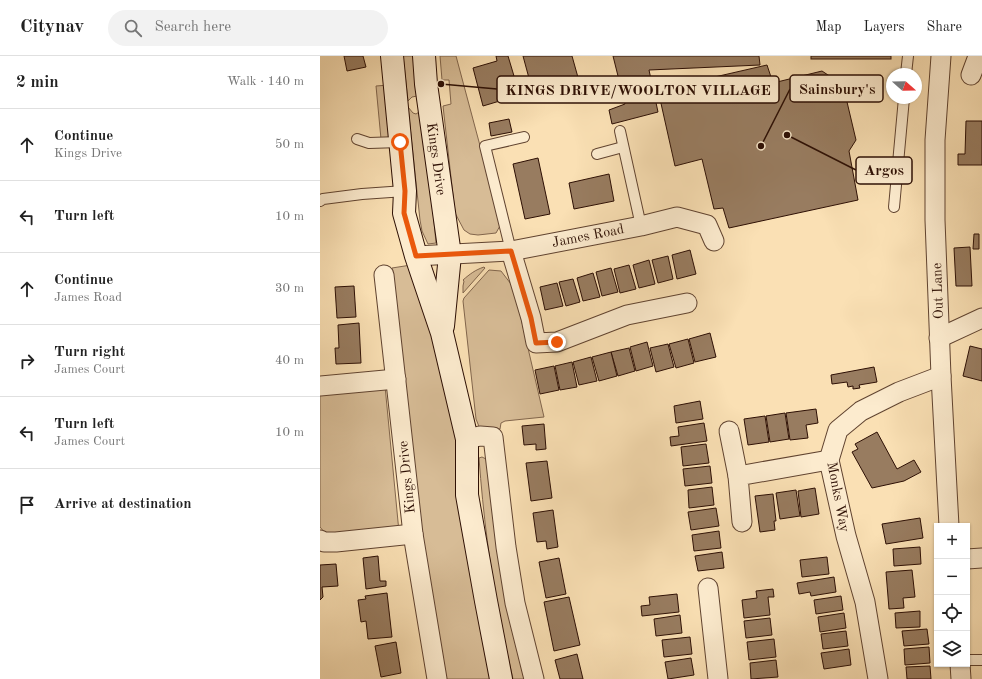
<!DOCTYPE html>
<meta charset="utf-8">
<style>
:root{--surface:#fff;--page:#f2f2f2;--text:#222;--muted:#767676;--line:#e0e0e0}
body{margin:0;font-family:"Old Standard TT",serif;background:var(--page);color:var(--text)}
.controls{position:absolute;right:12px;bottom:12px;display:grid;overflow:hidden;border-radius:0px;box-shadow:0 1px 3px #0004}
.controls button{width:36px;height:36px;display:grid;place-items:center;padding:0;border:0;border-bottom:1px solid var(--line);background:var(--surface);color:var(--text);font:20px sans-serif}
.compass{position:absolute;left:566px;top:12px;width:36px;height:36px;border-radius:50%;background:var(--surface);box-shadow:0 1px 3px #0004;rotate:110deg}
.stop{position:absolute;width:12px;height:12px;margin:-9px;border:3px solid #ea580c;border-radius:50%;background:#fff}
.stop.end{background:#ea580c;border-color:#fff;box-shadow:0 1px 4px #0008}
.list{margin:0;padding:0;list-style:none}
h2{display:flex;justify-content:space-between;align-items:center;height:52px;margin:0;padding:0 16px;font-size:17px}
h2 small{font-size:13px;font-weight:400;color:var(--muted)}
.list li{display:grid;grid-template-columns:26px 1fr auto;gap:12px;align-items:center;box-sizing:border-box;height:72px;padding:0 16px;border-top:1px solid var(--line)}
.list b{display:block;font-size:15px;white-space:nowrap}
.list p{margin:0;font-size:13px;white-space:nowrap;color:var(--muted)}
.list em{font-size:13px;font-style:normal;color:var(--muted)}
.icon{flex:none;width:22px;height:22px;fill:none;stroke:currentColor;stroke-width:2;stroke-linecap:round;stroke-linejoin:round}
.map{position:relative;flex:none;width:662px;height:623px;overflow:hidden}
header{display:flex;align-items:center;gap:24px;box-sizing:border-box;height:56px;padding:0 20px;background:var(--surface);border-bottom:1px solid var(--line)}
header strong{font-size:19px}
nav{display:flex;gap:22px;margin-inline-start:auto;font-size:14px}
.search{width:280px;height:36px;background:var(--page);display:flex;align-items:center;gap:10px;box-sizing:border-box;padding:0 14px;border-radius:22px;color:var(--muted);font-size:15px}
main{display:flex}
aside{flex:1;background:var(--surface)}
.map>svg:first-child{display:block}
</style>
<header>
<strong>Citynav</strong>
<div class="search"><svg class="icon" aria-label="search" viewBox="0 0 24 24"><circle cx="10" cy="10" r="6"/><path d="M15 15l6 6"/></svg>Search here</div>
<nav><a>Map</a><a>Layers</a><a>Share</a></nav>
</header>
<main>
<aside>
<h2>2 min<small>Walk · 140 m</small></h2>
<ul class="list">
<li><svg class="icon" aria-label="ahead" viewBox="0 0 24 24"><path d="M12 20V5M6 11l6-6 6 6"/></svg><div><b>Continue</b><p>Kings Drive</p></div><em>50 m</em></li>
<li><svg class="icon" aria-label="left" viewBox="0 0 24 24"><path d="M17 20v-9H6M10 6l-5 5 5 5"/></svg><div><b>Turn left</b></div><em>10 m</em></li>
<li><svg class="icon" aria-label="ahead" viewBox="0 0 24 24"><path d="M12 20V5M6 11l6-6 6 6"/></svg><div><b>Continue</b><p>James Road</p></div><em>30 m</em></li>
<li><svg class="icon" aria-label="right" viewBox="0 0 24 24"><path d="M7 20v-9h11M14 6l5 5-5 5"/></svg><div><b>Turn right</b><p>James Court</p></div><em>40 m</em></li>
<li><svg class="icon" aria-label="left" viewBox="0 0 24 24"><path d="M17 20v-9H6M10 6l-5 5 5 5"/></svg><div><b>Turn left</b><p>James Court</p></div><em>10 m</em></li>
<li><svg class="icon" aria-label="arrive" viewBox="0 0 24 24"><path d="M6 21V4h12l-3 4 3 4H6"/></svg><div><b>Arrive at destination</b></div></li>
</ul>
</aside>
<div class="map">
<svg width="662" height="623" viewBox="0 0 662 623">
<rect width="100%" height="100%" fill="#fae0b4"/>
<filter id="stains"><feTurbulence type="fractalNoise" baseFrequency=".005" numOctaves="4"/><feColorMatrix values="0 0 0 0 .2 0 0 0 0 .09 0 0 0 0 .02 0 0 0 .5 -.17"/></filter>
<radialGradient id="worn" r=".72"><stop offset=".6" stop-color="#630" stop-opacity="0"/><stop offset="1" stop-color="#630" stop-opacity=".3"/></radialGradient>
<g fill="#d7bc96" stroke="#82664d">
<polygon points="83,0 99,0 97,40 92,41 88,45"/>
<polygon points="120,0 136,0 181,168 176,177 158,179 150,178 144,174 135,157 123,50 131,48 129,24 122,24"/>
<polygon points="69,29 71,81 61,83 56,30"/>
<path d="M 103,49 L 116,187 L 108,188 L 102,175 L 100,164 L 88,51 L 93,57 L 96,58 C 100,56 102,53 103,49 Z"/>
<polygon points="91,209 121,311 133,362 173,623 124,623 91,413 72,212"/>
<path d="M 164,211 L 165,212 L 143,237 L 143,230 L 144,225 L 143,224 C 150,218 155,214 164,211 Z"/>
<polygon points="169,214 181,215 194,232 224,361 185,365 181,367 180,373 160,373 156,363 143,245 144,242"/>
<polygon points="65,330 79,476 5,477 0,471 0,337"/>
<path d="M 162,401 L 168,404 L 204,623 L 193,623 C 189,604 184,585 180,566 C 170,512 163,457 159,402 Z"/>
</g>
<g fill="#987c60" stroke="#2d0f04">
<polygon points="24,0 43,0 46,11 27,15"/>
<polygon points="176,0 188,0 194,20 178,24 183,44 163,50 153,12 177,5"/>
<polygon points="203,0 252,0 259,25 213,37"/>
<polygon points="293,0 439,0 440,9 329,14 338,56 292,68 289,54 305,48"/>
<rect x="491" y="0" width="80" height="3"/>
<polygon points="447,9 453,27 502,15 523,29 536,84 529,95 538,144 409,172 403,152 394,153 382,103 355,110 338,34"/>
<polygon points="189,63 192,76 171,80 169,67"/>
<polygon points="646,65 662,65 662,109 638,109 638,98 645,98"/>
<polygon points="218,102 230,158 205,163 193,108"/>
<polygon points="289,118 294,145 254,153 249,127"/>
<polygon points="654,178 659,178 659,193 653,193"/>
<polygon points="650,191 652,230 636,230 634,192"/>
<polygon points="370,194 376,218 357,223 352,199"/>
<polygon points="348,200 353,223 338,227 332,204"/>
<polygon points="329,204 335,228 319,232 313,209"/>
<polygon points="309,209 316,233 300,237 294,213"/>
<polygon points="291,212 298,236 282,240 276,216"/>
<polygon points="273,217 280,241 263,245 257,222"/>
<polygon points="253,223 260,246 246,250 239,226"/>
<polygon points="237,227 243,250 225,254 220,231"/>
<polygon points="34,230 36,261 17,262 15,231"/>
<polygon points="39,267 41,307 16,308 15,292 19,292 18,269"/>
<polygon points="390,277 396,301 375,306 369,283"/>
<polygon points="368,283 374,307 356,312 349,288"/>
<polygon points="327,286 333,310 316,315 310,291"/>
<polygon points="348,288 354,311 336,316 330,292"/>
<polygon points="650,290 662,293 662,325 643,320"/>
<polygon points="309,292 315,315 298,320 291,296"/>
<polygon points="291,296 297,320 279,325 272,301"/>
<polygon points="271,301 277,325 259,329 253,306"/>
<polygon points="252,306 257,331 240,334 235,310"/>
<polygon points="234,310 239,334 220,338 215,314"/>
<polygon points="554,311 557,326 539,329 540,332 533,333 533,330 528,331 527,326 512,328 511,319"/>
<polygon points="380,345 383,363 356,367 354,350"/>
<polygon points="496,353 498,367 486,369 488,382 470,384 466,357"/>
<polygon points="465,357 469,383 450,386 446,360"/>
<polygon points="445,360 449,386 428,389 424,363"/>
<polygon points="384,367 387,385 351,390 350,381 359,380 358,371"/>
<polygon points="224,368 226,393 216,394 216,388 204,389 202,370"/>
<polygon points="557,376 577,413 594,404 601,416 584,425 552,432 532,396 538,393 535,388"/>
<polygon points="386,388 389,407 363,410 361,391"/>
<polygon points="227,405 232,442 211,445 206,407"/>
<polygon points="390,410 392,427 365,430 363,413"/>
<polygon points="392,431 394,449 369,452 368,434"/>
<polygon points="495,432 499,458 481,461 478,435"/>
<polygon points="476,434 480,460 460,463 456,437"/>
<polygon points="453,438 456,465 454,465 455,474 440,476 435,440"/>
<polygon points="396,452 399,470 371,474 368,456"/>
<polygon points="233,454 238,491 227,493 226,485 217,486 213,457"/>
<polygon points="600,462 603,482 566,488 562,468"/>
<polygon points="399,475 401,492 374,495 372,479"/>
<polygon points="600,491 601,508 574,510 573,493"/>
<polygon points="402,496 404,512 378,515 375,500"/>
<polygon points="58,500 60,525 66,525 66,530 46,533 43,502"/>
<polygon points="507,501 509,518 482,521 480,504"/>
<polygon points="239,502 246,538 226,542 219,506"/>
<polygon points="16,508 18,530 2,531 3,541 0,544 0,509"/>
<polygon points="592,514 595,541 583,542 584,552 569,553 566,516"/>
<polygon points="514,521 516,536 491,540 490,536 479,538 477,527"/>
<polygon points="453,533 454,541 448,541 450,559 424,562 422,544 437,542 436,535"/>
<polygon points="67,537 72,581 48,583 46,565 41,566 38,544 46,543 45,540"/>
<polygon points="357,538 359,556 322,560 321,550 330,549 329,541"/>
<polygon points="521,540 523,554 496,558 494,544"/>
<polygon points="249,541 260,589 234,595 224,546"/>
<polygon points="600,555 600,571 576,572 575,557"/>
<polygon points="524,557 526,572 500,576 498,561"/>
<polygon points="360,559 362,577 336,580 334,563"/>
<polygon points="450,562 452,579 426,582 424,565"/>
<polygon points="607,573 609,588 584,590 582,575"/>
<polygon points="526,575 528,590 503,593 501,578"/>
<polygon points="370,581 372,598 344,601 342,584"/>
<polygon points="454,583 456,601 429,604 427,586"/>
<polygon points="76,586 81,617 61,621 55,590"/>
<polygon points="609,591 610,607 585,609 584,593"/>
<polygon points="529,593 531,609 504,613 501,597"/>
<polygon points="257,598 263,623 240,623 235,604"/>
<polygon points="371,602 374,619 348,623 345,606"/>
<polygon points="456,604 458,621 431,623 430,607"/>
<polygon points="610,610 611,623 587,623 586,611"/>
</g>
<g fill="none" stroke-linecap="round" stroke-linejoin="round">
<g stroke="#604330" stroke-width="12">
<g id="lane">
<polyline points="586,18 588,0"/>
<polyline points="300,75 321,170"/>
<polyline points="37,83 49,87 80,86"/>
<polyline points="277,98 303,91"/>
<polyline points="0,145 3,143 42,138 85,135"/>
<polyline points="574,151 584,42"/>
<polyline points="191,195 165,90 204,81"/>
<polyline points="647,604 662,604"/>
</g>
</g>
<g stroke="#604330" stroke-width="21">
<g id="street">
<polyline points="621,0 615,84 615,164 621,320 629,470"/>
<polyline points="651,19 657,3 662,6"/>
<polyline points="191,195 211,262 216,287 237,286 307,259 367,247"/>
<polyline points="96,200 191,195 321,170 357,161 387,169 394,185"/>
<polyline points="64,219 93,478 117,623"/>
<polyline points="619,282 662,262"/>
<polyline points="0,330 76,323"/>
<polyline points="409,375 418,420"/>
<polyline points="147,383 160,380 173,381 186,491 195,547 214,623"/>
<polyline points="422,466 418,420 509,404"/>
<polyline points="0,484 4,486 16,486 93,478"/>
<polyline points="647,503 662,502"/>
<polyline points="388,532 398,623"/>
<polyline points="640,608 641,623"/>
<polyline points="558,623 545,546 526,480 509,404 518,374 541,355 579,336 621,320"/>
</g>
</g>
<g stroke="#2d0f04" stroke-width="24">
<g id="secondary">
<polyline points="72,0 85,135 84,157 96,200 122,277 147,383 147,439 166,545 181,623"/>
<polyline points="104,0 106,28 130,199 123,270"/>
</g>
</g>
<use href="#lane" stroke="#fcebce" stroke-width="10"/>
<use href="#street" stroke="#fcebce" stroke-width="19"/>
<use href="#secondary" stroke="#fcebce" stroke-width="22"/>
</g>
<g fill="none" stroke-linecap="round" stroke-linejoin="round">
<polyline stroke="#ea580c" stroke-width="5" points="80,86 85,135 84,157 96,200 191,195 211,262 216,287 237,286"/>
</g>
<g text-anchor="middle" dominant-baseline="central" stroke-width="3" stroke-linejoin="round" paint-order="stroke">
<g font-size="14" fill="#2d0f04" stroke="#fcebce">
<text transform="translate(116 103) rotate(82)">Kings Drive</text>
<text transform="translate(268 180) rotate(-11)">James Road</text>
<text transform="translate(618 235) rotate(-92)">Out Lane</text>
<text transform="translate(87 421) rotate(-96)">Kings Drive</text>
<text transform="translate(518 441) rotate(79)">Monks Way</text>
</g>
</g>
<path fill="none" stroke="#2d0f04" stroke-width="1.5" d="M441 90L470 33M121 28L177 33M467 79L536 114"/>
<g fill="#2d0f04" stroke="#fcebce" stroke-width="1.5">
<circle cx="441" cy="90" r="4"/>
<circle cx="121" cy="28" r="4"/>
<circle cx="467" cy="79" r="4"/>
</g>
<g fill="#fcebce" stroke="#2d0f04" stroke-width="1.5">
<rect x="470" y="19" width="93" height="27" rx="4"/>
<rect x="177" y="20" width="282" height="27" rx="4"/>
<rect x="536" y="101" width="56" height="27" rx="4"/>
</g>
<g font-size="15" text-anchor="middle" font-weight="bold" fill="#2d0f04">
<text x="517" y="38">Sainsbury's</text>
<text x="318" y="39">KINGS DRIVE/WOOLTON VILLAGE</text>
<text x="564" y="119">Argos</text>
</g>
<rect width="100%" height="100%" filter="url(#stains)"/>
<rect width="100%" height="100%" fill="url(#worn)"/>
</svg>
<div class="controls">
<button>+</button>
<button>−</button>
<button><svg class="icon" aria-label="locate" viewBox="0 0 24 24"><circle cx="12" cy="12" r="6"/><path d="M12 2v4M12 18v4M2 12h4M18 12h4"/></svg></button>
<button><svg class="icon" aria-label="layers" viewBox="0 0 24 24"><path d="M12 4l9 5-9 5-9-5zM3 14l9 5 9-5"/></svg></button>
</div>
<svg class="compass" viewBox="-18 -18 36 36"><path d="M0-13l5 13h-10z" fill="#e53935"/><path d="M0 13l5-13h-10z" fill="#767676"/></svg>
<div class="stop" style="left:80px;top:86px"></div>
<div class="stop end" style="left:237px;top:286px"></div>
</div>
</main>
